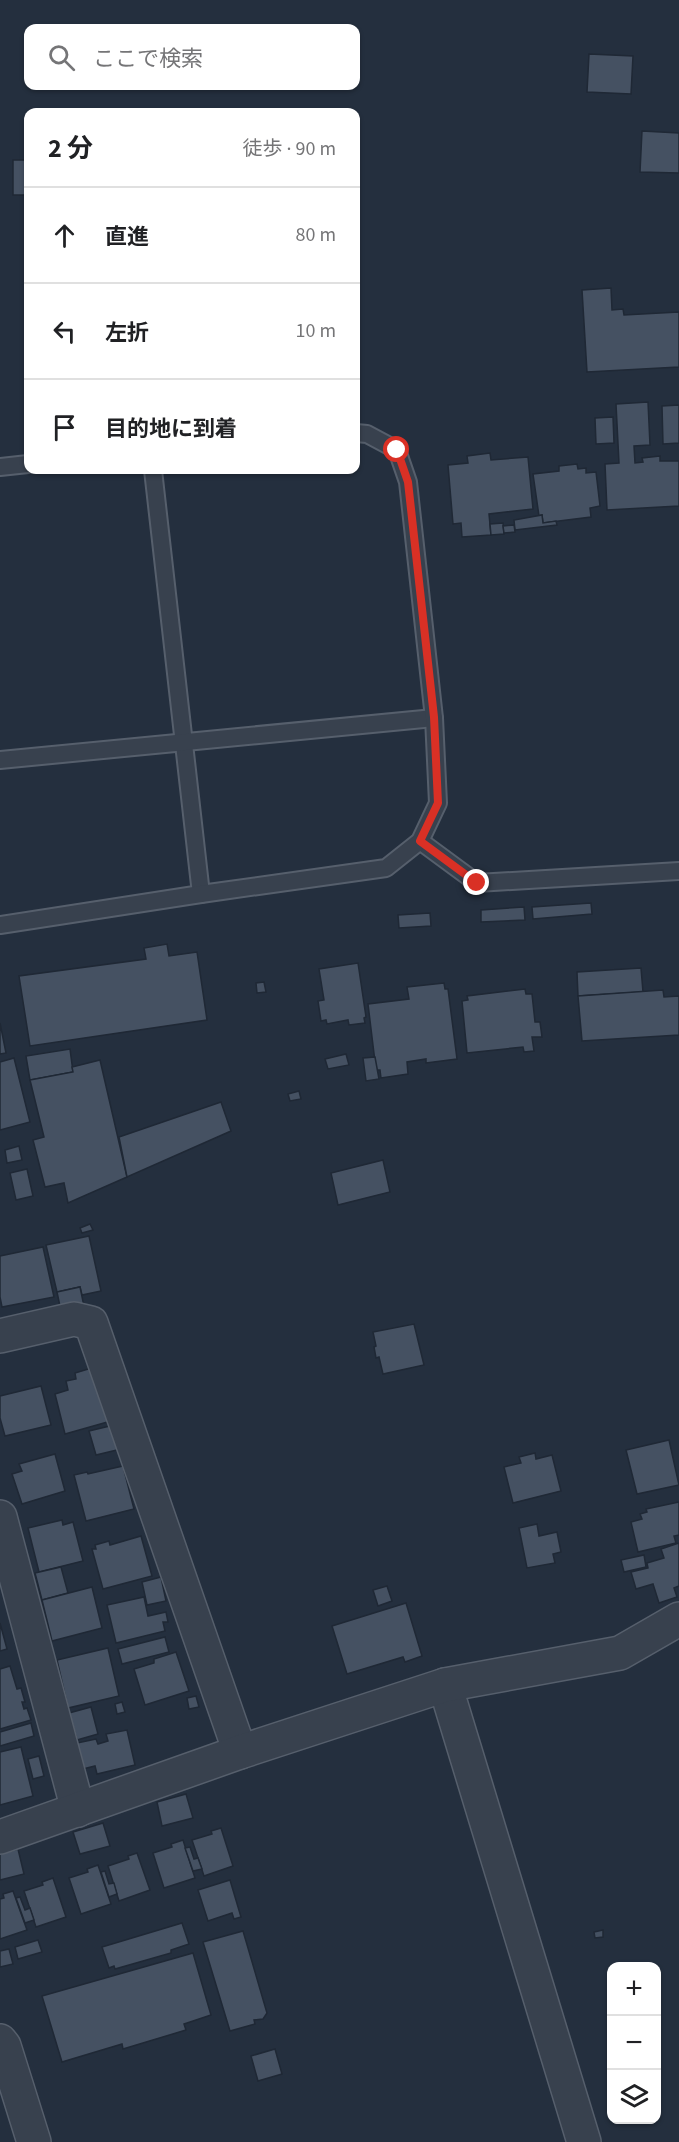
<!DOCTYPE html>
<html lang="ja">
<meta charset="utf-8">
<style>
:root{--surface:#fff;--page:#f2f2f2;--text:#202124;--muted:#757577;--line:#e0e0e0}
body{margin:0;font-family:"Source Sans 3","Noto Sans JP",sans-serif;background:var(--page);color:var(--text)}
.controls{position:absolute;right:18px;bottom:18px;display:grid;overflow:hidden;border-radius:12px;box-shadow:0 2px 4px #0004}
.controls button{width:54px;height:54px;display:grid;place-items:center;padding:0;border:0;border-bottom:2px solid var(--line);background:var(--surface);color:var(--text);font:30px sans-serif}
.stop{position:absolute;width:18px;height:18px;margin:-14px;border:4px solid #d93025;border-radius:50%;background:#fff}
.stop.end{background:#d93025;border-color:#fff;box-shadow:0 2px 6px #0008}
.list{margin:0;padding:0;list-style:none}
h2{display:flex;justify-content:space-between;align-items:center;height:78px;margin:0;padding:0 24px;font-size:26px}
h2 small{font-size:20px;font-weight:400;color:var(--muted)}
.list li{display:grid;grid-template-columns:39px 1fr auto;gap:18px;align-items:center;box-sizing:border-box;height:96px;padding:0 24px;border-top:2px solid var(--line)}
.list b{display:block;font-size:22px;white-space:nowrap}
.list em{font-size:20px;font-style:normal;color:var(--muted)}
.icon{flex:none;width:33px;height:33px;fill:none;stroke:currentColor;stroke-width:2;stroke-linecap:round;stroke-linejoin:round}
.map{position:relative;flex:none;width:679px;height:2142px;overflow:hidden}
.search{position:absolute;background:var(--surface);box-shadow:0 2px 4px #0004;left:24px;top:24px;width:336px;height:66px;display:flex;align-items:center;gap:15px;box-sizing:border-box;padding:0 21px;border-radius:12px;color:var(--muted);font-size:22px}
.panel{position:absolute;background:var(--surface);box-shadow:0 2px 4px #0004;left:24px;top:108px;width:336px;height:366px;border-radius:12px}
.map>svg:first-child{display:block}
</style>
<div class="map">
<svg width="679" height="2142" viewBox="0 0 679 2142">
<rect width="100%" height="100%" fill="#242f3e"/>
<g fill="#455162" stroke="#1f2835" stroke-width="1.5">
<polygon points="589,54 633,56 631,94 587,92"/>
<polygon points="642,131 679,133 679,173 640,172"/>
<rect x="13" y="160" width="15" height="35"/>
<polygon points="611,288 612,310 623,309 624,315 679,312 679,367 587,372 582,290"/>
<polygon points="648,402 650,445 634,446 635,463 643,462 642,458 660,456 660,461 679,461 679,506 607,510 605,464 619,463 616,404"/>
<polygon points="679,405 679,443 663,444 662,406"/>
<polygon points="613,417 614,443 596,444 595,418"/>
<polygon points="490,453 491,460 528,457 533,509 489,514 491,535 462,537 461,523 453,524 448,465 468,463 467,456"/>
<polygon points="577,464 578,469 586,468 586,473 596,472 600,506 590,508 591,517 543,523 542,515 539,516 533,474 559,471 559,466"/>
<polygon points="542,515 543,523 556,521 557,525 515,530 514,520"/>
<polygon points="503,523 504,534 491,535 490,524"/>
<polygon points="514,525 515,532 504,533 503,526"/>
<polygon points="591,903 592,914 533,919 532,907"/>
<polygon points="524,907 525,920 481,922 481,910"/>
<polygon points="430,913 431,926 399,928 398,915"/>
<polygon points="167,944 169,956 197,952 207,1020 30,1046 19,976 146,959 144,948"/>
<polygon points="358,963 366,1017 364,1018 365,1023 349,1025 348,1020 327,1024 326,1020 321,1021 318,1001 324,1000 319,969"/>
<polygon points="641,968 643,992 578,996 577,972"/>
<polygon points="264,982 266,992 257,993 256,983"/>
<polygon points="444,983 445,989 448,989 457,1059 426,1063 426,1059 407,1062 408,1074 381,1078 380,1070 376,1070 368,1004 409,999 407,987"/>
<polygon points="525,989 526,994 532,994 535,1022 540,1022 542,1037 532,1037 534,1051 524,1052 523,1047 467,1053 462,1001 468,1000 467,996"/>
<polygon points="663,990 664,997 679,996 679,1035 582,1041 578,996"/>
<polygon points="0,1023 6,1053 0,1054"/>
<polygon points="70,1049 73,1072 30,1080 26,1056"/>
<polygon points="346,1054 349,1065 328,1069 325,1059"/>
<polygon points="375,1057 379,1079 366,1081 363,1058"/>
<polygon points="14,1058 30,1122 0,1130 0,1062"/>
<polygon points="100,1060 127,1177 68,1203 64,1183 45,1187 33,1140 44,1137 30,1080 73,1072 72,1067"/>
<polygon points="299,1091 301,1099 290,1101 288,1094"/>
<polygon points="221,1102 231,1131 127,1177 119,1137"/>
<polygon points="19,1146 22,1160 7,1163 5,1150"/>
<polygon points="383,1160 390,1192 338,1205 331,1173"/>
<polygon points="27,1169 33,1196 16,1200 10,1173"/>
<polygon points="90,1224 93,1230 82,1233 80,1228"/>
<polygon points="89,1236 101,1291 82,1295 80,1287 57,1292 46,1245"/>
<polygon points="43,1247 54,1297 2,1307 0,1297 0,1256"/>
<polygon points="80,1287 85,1311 62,1316 57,1292"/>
<polygon points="414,1324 424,1365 383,1374 379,1357 376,1358 374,1347 376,1346 373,1332"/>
<polygon points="98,1366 111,1421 65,1434 55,1394 68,1390 66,1381 76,1379 75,1373"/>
<polygon points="41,1386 51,1425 5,1436 0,1418 0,1396"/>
<polygon points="114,1425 121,1449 96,1455 89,1431"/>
<polygon points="669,1440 679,1485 637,1494 626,1450"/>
<polygon points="535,1453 536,1459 552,1455 561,1491 513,1503 504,1467 521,1463 519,1457"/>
<polygon points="55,1454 65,1491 22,1504 12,1474 22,1471 19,1464"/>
<polygon points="123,1466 134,1509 86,1521 74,1475 87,1472 88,1474"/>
<polygon points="679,1502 679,1535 674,1536 676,1543 638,1552 631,1522 642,1519 640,1514 647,1512 646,1509"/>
<polygon points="62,1520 63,1525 73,1522 83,1561 39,1572 28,1528"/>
<polygon points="537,1524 539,1536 557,1532 561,1552 553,1554 555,1563 527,1568 519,1528"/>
<polygon points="141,1536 152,1576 103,1589 92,1549 96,1549 95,1545 109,1541 110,1545"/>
<polygon points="679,1543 679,1586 674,1588 677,1597 659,1603 653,1584 636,1589 631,1572 648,1568 647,1563 664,1558 661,1549"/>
<polygon points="644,1555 646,1567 624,1572 621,1560"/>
<polygon points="61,1567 68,1593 42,1600 35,1573"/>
<polygon points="161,1577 166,1601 147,1605 142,1582"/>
<polygon points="387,1586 392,1601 378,1606 373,1590"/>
<polygon points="92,1587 102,1628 52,1641 42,1600"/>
<polygon points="144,1597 148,1616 166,1612 168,1622 163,1622 165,1631 116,1643 107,1605"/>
<polygon points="406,1603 422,1656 405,1662 403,1657 347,1674 332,1626"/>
<polygon points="0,1623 7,1649 0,1651"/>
<polygon points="165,1637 169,1652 122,1664 118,1649"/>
<polygon points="108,1648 119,1696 68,1708 57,1660"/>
<polygon points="176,1652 189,1691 145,1705 134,1669 154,1663 154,1659"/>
<polygon points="10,1666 17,1689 21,1688 25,1702 22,1702 24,1709 27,1708 31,1720 0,1729 0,1669"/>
<polygon points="196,1696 199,1707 189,1709 187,1698"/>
<polygon points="122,1702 125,1712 117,1714 115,1704"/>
<polygon points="91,1707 98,1734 77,1740 69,1713"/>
<polygon points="31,1723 34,1736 0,1746 0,1732"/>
<polygon points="127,1730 135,1765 97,1774 95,1766 83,1769 77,1743 96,1739 98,1744 108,1741 106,1734"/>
<polygon points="21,1747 33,1796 0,1805 0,1752"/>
<polygon points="39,1756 44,1776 33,1779 28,1759"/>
<polygon points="186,1794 193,1818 162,1826 157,1802"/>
<polygon points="103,1823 110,1846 80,1854 73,1832"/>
<polygon points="221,1828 233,1866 204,1876 192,1840 212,1834 211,1831"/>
<polygon points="183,1840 195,1878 164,1888 153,1853 172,1847 171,1844"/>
<polygon points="190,1847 194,1859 198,1858 202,1869 193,1871 185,1848"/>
<polygon points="18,1849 24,1874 0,1880 0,1854"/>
<polygon points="137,1853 150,1890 119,1901 108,1866 129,1859 128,1856"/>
<polygon points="98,1865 111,1904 81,1914 69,1878 88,1872 87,1869"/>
<polygon points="105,1871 109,1884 114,1883 117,1894 109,1897 101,1872"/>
<polygon points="53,1878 66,1917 36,1927 24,1891 43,1885 42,1882"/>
<polygon points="230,1880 241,1917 234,1919 232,1913 208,1921 198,1890"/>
<polygon points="13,1891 27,1930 0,1939 0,1899 4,1898 3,1894"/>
<polygon points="20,1897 25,1910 30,1908 34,1920 25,1923 16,1898"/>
<polygon points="182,1923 189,1944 171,1950 171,1953 115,1969 114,1966 109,1968 102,1947"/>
<polygon points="603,1930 603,1937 595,1938 594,1932"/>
<polygon points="243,1931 267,2013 263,2019 254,2020 255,2024 230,2031 203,1942"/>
<polygon points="38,1940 42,1952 18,1959 15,1947"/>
<polygon points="9,1949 13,1964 0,1967 0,1951"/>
<polygon points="193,1953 211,2015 184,2024 186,2030 123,2049 122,2044 62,2062 42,1996"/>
<polygon points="275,2049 282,2074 258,2081 251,2056"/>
</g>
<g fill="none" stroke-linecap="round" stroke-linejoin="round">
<g stroke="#565f6c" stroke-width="20">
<g id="service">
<polyline points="0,467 28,464"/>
<polyline points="153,470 201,894"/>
<polyline points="0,760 434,718"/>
<polyline points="420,841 477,883 679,871"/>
<polyline points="0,925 201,894 386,868 420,841 438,803 434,718 408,482 397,450 367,434 356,433"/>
</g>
</g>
<g stroke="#565f6c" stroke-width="36">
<g id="minor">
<polyline points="0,1336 74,1319 91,1323 240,1752"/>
<polyline points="0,1517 78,1810"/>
<polyline points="445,1685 584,2142"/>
<polyline points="0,1837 240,1752 445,1685 620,1653 679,1619"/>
<polyline points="0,2041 4,2046 34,2142"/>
</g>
</g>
<use href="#service" stroke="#38414e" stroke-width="16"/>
<use href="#minor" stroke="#38414e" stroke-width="33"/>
</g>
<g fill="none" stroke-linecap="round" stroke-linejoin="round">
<polyline stroke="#d93025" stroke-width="8" points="397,450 408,482 434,717 438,803 420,841 477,883"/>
</g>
</svg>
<div class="controls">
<button>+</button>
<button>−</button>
<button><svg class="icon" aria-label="layers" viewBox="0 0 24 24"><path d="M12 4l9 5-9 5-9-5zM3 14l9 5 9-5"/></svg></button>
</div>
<div class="stop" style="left:397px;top:450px"></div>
<div class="stop end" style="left:477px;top:883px"></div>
<div class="search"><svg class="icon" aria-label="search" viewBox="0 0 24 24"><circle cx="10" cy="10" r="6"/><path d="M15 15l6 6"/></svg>ここで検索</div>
<section class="panel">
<h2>2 分<small>徒歩 · 90 m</small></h2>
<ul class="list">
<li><svg class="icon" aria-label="ahead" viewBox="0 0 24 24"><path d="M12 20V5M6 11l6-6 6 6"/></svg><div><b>直進</b></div><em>80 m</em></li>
<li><svg class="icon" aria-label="left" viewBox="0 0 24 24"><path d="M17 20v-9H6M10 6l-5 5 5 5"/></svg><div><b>左折</b></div><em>10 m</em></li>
<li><svg class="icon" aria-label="arrive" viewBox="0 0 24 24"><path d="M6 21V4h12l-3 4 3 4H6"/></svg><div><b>目的地に到着</b></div></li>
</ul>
</section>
</div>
